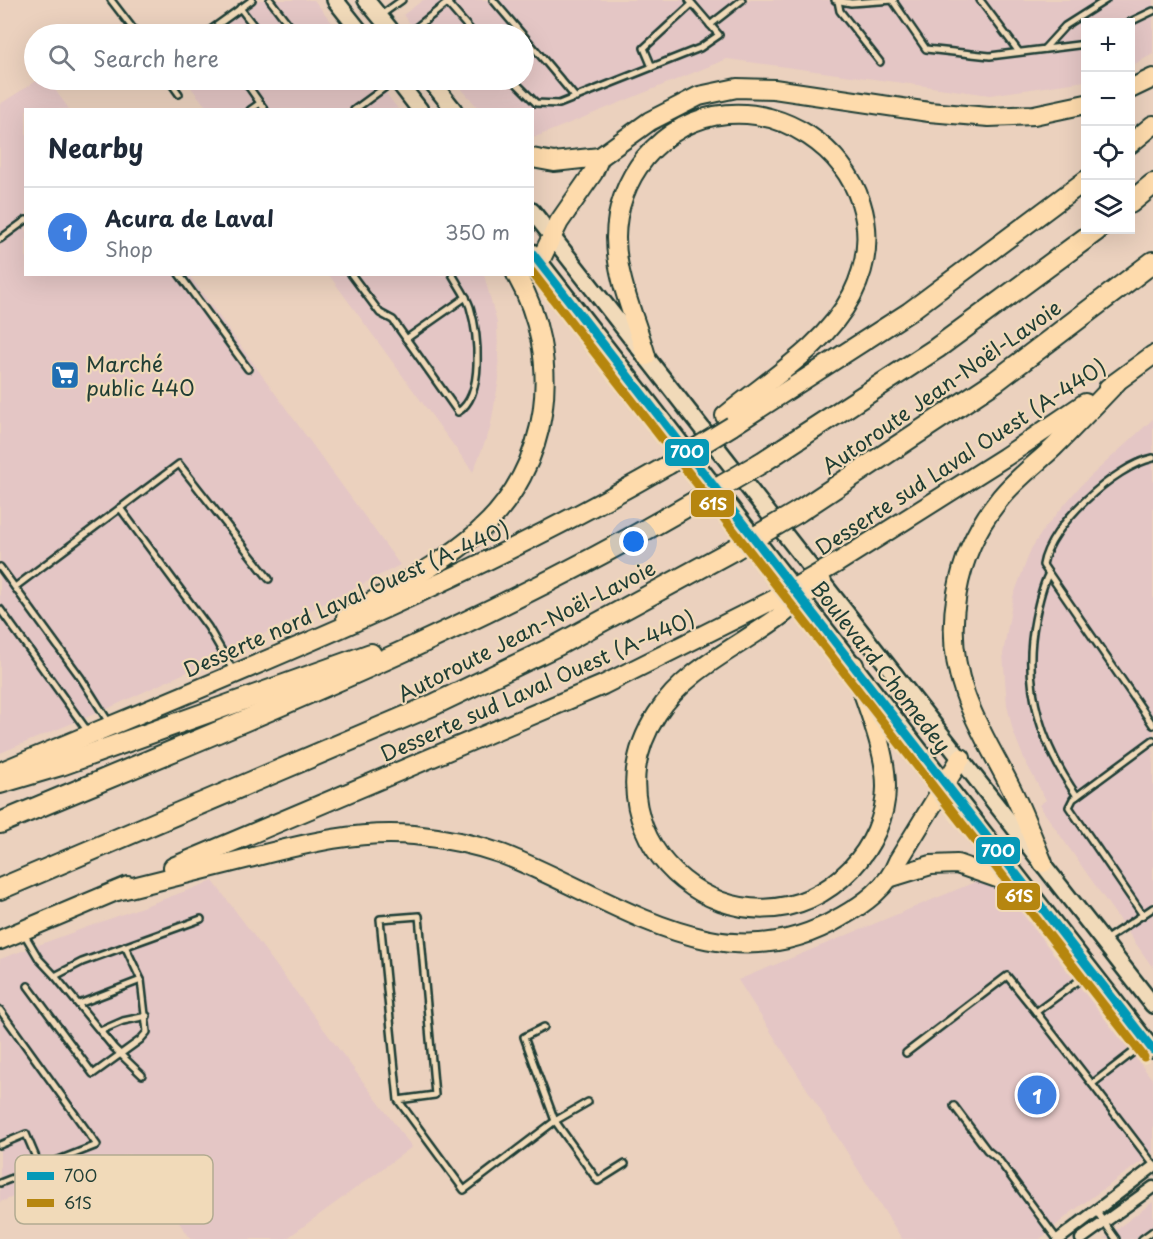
<!DOCTYPE html>
<meta charset="utf-8">
<style>
:root{--surface:#fff;--page:#f2f2f3;--text:#1f2937;--muted:#747a83;--line:#e0e1e3;--accent:#1a73e8}
body{margin:0;font-family:"Playpen Sans",sans-serif;background:var(--page);color:var(--text)}
.controls{position:absolute;right:18px;top:18px;display:grid;overflow:hidden;border-radius:0px;box-shadow:0 6px 24px #0002}
.controls button{width:54px;height:54px;display:grid;place-items:center;padding:0;border:0;border-bottom:2px solid var(--line);background:var(--surface);color:var(--text);font:30px sans-serif}
.you{position:absolute;left:634px;top:542px;width:21px;height:21px;margin:-15px;border:4px solid #fff;border-radius:50%;background:#1a73e8;box-shadow:0 0 0 9px #1a73e833}
.badge{display:grid;place-items:center;width:39px;height:39px;border-radius:50%;background:var(--accent);color:#fff;font-size:20px;font-weight:700}
.pin{position:absolute;translate:-50% -50%;border:3px solid #fff;box-shadow:0 2px 6px #0006}
.list{margin:0;padding:0;list-style:none}
h2{display:flex;justify-content:space-between;align-items:center;height:78px;margin:0;padding:0 24px;font-size:26px}
h2 small{font-size:20px;font-weight:400;color:var(--muted)}
.list li{display:grid;grid-template-columns:39px 1fr auto;gap:18px;align-items:center;box-sizing:border-box;height:90px;padding:0 24px;border-top:2px solid var(--line)}
.list b{display:block;font-size:22px;white-space:nowrap}
.list p{margin:0;font-size:20px;white-space:nowrap;color:var(--muted)}
.list em{font-size:20px;font-style:normal;color:var(--muted)}
.icon{flex:none;width:33px;height:33px;fill:none;stroke:currentColor;stroke-width:2;stroke-linecap:round;stroke-linejoin:round}
.map{position:relative;flex:none;width:1153px;height:1239px;overflow:hidden}
.search{position:absolute;background:var(--surface);box-shadow:0 6px 24px #0002;left:24px;top:24px;width:510px;height:66px;display:flex;align-items:center;gap:15px;box-sizing:border-box;padding:0 21px;border-radius:33px;color:var(--muted);font-size:22px}
.panel{position:absolute;background:var(--surface);box-shadow:0 6px 24px #0002;left:24px;top:108px;width:510px;height:168px;border-radius:0px}
.map>svg:first-child{display:block}
</style>
<div class="map">
<svg width="1153" height="1239" viewBox="0 0 1153 1239">
<rect width="100%" height="100%" fill="#ebd1be"/>
<filter id="ink" filterUnits="userSpaceOnUse"><feTurbulence type="fractalNoise" baseFrequency=".0167" numOctaves="2"/><feDisplacementMap in="SourceGraphic" scale="12" xChannelSelector="R" yChannelSelector="G"/><feConvolveMatrix kernelMatrix="1 2 1 2 8 2 1 2 1" color-interpolation-filters="sRGB"/></filter>
<g filter="url(#ink)">
<g fill="#e4c6c5">
<polygon points="245,0 314,0 341,34 198,34"/>
<polygon points="423,0 1153,0 1153,54 1131,66 1130,22 1086,22 1085,81 990,95 727,59 533,138 532,110 479,109 454,80 524,80 524,34 419,34 403,15"/>
<polygon points="38,80 48,80 69,109 26,110 26,274 189,275 400,565 200,666 109,708 0,753 0,104"/>
<polygon points="185,80 376,80 398,109 208,109"/>
<polygon points="329,275 484,275 497,323 499,379 490,429 473,472"/>
<polygon points="1153,419 1153,968 1039,805 1046,800 1024,759 1013,731 1007,705 1003,654 1013,597 1031,549 1044,529 1081,485"/>
<polygon points="980,880 998,891 1019,910 1153,1080 1153,1153 1073,1211 1040,1239 902,1239 738,980"/>
<polygon points="213,881 412,1147 286,1239 191,1239 129,1154 0,1202 0,959"/>
<polygon points="1153,1202 1153,1239 1104,1239 1122,1225"/>
</g>
<g fill="none" stroke-linecap="round" stroke-linejoin="round">
<g stroke="#1f3d34" stroke-width="10">
<g id="lane">
<polyline points="111,0 137,34"/>
<polyline points="270,0 296,34"/>
<polyline points="493,0 522,34"/>
<polyline points="835,0 851,3 894,0"/>
<polyline points="980,0 1019,52"/>
<polyline points="838,1 840,11 880,62"/>
<polyline points="893,1 926,49 990,56 1086,44"/>
<polyline points="447,3 474,34"/>
<polyline points="240,8 260,34"/>
<polyline points="381,15 402,0"/>
<polyline points="1130,22 1153,11"/>
<polyline points="710,25 742,0"/>
<polyline points="212,34 209,31 252,0"/>
<polyline points="408,34 451,0"/>
<polyline points="524,36 576,98"/>
<polyline points="1044,49 1065,26 1106,0"/>
<polyline points="652,67 644,48 692,4"/>
<polyline points="169,80 179,94"/>
<polyline points="244,80 265,110"/>
<polyline points="513,80 536,103 559,104 700,48 719,35 689,0"/>
<polyline points="250,110 260,103"/>
<polyline points="354,110 395,80"/>
<polyline points="0,239 26,220"/>
<polyline points="179,274 248,369"/>
<path d="M 351,274 L 380,313 L 393,320 L 458,412 C 485,395 478,334 470,307 C 466,295 458,285 452,274"/>
<polyline points="406,339 466,297"/>
<path d="M 1153,458 C 1115,466 1049,526 1043,565 L 1153,725"/>
<polyline points="120,508 208,627 234,672"/>
<polyline points="0,567 81,678 110,724"/>
<path d="M 1048,575 C 1041,589 1038,605 1035,620 C 1022,685 1040,743 1077,796"/>
<polyline points="15,587 179,464 269,579"/>
<polyline points="0,609 89,733"/>
<polyline points="1143,915 1069,807 1073,799 1153,740"/>
<polyline points="23,932 39,959 55,976 82,962 201,919"/>
<polyline points="1105,940 1153,908"/>
<polyline points="1089,973 1036,1012 1092,1084 1145,1043"/>
<polyline points="55,976 114,1048 142,1075"/>
<polyline points="28,986 93,1074 140,1040 147,1032 141,980"/>
<polyline points="79,1004 141,980 125,946"/>
<polyline points="0,1010 97,1145 0,1183"/>
<polyline points="544,1027 524,1037 555,1121 588,1102"/>
<polyline points="100,1031 123,1021 147,1016"/>
<polyline points="906,1053 1007,976 1036,1012"/>
<polyline points="1092,1084 1153,1164"/>
<polyline points="398,1100 435,1095 419,916 380,919 398,1100 464,1190 555,1121 598,1181 625,1164"/>
<polyline points="954,1106 987,1150 998,1159 1057,1239"/>
<polyline points="0,1145 26,1134 40,1167"/>
<polyline points="1096,1211 1116,1239"/>
<polyline points="1142,1239 1153,1231"/>
</g>
</g>
<g stroke="#1f3d34" stroke-width="15">
<g id="street">
<polyline points="1059,1239 1153,1167"/>
<polyline points="1081,1239 1153,1187"/>
</g>
</g>
<g stroke="#1f3d34" stroke-width="20">
<g id="secondary">
<polyline points="335,0 362,34"/>
<polyline points="366,0 394,34"/>
<polyline points="397,80 420,110"/>
<polyline points="430,80 454,110"/>
<polyline points="532,211 1153,1005"/>
<polyline points="532,252 1153,1050"/>
</g>
</g>
<g stroke="#1f3d34" stroke-width="22">
<g id="primary">
<polyline points="1130,89 1153,78"/>
<polyline points="1130,144 1153,125"/>
<polyline points="532,158 554,162 600,157"/>
<polyline points="540,261 559,222 593,173 600,157 650,121 699,96 737,88 774,89 929,112 989,117 1034,115 1086,104"/>
<path d="M 646,356 C 635,318 616,277 616,238 C 616,209 627,180 645,158 C 740,47 918,164 852,295 C 825,347 769,379 725,416"/>
<polyline points="1108,388 1153,355"/>
<polyline points="732,426 909,312 1086,180"/>
<polyline points="837,563 1005,457 1085,403"/>
<path d="M 784,613 C 742,646 687,667 657,714 C 575,841 744,978 851,869 C 872,847 886,817 886,787 C 886,747 865,703 854,665"/>
<path d="M 346,617 C 389,590 439,567 477,533 C 552,467 564,359 516,274"/>
<path d="M 0,772 C 226,677 455,588 668,465"/>
<path d="M 1043,863 C 1032,837 1022,809 1009,784 C 994,754 976,726 965,694 C 942,630 955,555 998,501 C 1014,480 1035,465 1054,447 C 1075,426 1096,404 1117,382"/>
<polyline points="173,867 603,685 773,600"/>
<polyline points="892,877 931,865 957,864 1023,887"/>
<path d="M 117,891 C 161,880 205,869 249,858 C 304,844 356,830 414,835 C 443,838 474,844 502,854 C 614,897 721,989 841,917 C 864,904 888,887 898,861 L 961,758"/>
<polyline points="0,940 128,886"/>
</g>
</g>
<g stroke="#1f3d34" stroke-width="24">
<g id="highway">
<polyline points="1130,203 1153,184"/>
<polyline points="761,463 937,348 1097,230"/>
<polyline points="798,512 996,381 1153,262"/>
<polyline points="0,783 61,765 371,654"/>
<path d="M 0,823 C 236,724 475,631 696,501"/>
<polyline points="0,889 433,705 558,645 733,550"/>
</g>
</g>
<use href="#lane" stroke="#f1dab9" stroke-width="5"/>
<use href="#street" stroke="#f1dab9" stroke-width="10"/>
<use href="#secondary" stroke="#f1dab9" stroke-width="15"/>
<use href="#primary" stroke="#fedbac" stroke-width="18"/>
<use href="#highway" stroke="#fedbac" stroke-width="20"/>
<g stroke="#1f3d34" stroke-width="22" stroke-linecap="butt">
<g id="primary-bridge">
<polyline points="668,465 732,426"/>
<polyline points="773,600 837,563"/>
<polyline points="784,613 822,582"/>
</g>
</g>
<g stroke="#1f3d34" stroke-width="24" stroke-linecap="butt">
<g id="highway-bridge">
<polyline points="696,501 761,463"/>
<polyline points="733,550 798,512"/>
</g>
</g>
<use href="#primary-bridge" stroke="#fedbac" stroke-width="18"/>
<use href="#highway-bridge" stroke="#fedbac" stroke-width="20"/>
<g stroke="#f1dab9" stroke-width="14">
<polyline id="bus-1" points="532,253 1153,1050"/>
</g>
<g stroke="#f1dab9" stroke-width="14">
<polyline id="bus-2" points="532,272 1144,1057"/>
</g>
<use href="#bus-1" stroke="#0599b7" stroke-width="9"/>
<use href="#bus-2" stroke="#b68610" stroke-width="9"/>
</g>
</g>
<defs>
<g id="supermarket-square" transform="scale(1.5)"><rect x="-9" y="-9" width="18" height="18" rx="4" fill="#1f6fb2" stroke="#f1dab9"/><path d="M-6-5.5h2.5l.6 2H6L4.5 2H-2.5L-4.4-4H-6ZM-1.5 3.2a1.3 1.3 0 1 0 .1 0ZM3 3.2a1.3 1.3 0 1 0 .1 0Z" fill="#fff"/></g>
</defs>
<g fill-rule="evenodd">
<use href="#supermarket-square" x="65" y="375"/>
</g>
<g text-anchor="middle" dominant-baseline="central" stroke-width="4.5" stroke-linejoin="round" paint-order="stroke">
<g font-size="21" fill="#1f3d34" stroke="#f1dab9" text-anchor="start">
<text x="86" y="363">Marché<tspan x="86" dy="24">public 440</tspan></text>
</g>
<g font-size="21" fill="#1f3d34" stroke="#f1dab9">
<text transform="translate(941 386) rotate(-35)">Autoroute Jean-Noël-Lavoie</text>
<text transform="translate(960 456) rotate(-33)">Desserte sud Laval Ouest (A-440)</text>
<text transform="translate(346 598) rotate(-24)">Desserte nord Laval Ouest (A-440)</text>
<text transform="translate(526 630) rotate(-27)">Autoroute Jean-Noël-Lavoie</text>
<text transform="translate(882 666) rotate(52)">Boulevard Chomedey</text>
<text transform="translate(537 685) rotate(-24)">Desserte sud Laval Ouest (A-440)</text>
</g>
</g>
<rect x="15" y="1155" width="198" height="69" rx="9" fill="#f1dab9" stroke="#b2ab91" stroke-width="1.5"/>
<rect x="27" y="1172" width="27" height="8" fill="#0599b7"/>
<rect x="27" y="1199" width="27" height="8" fill="#b68610"/>
<g font-size="16" fill="#1f3d34">
<text x="64" y="1182">70O</text>
<text x="64" y="1209">61S</text>
</g>
<g stroke="#f1dab9" stroke-width="2">
<rect x="664" y="438" width="46" height="29" rx="6" fill="#0599b7"/>
<rect x="690" y="489" width="45" height="29" rx="6" fill="#b68610"/>
<rect x="975" y="836" width="46" height="29" rx="6" fill="#0599b7"/>
<rect x="996" y="882" width="45" height="29" rx="6" fill="#b68610"/>
</g>
<g font-size="16" text-anchor="middle" font-weight="bold" fill="#fff">
<text x="687" y="458">70O</text>
<text x="713" y="510">61S</text>
<text x="998" y="857">70O</text>
<text x="1019" y="902">61S</text>
</g>
</svg>
<div class="controls">
<button>+</button>
<button>−</button>
<button><svg class="icon" aria-label="locate" viewBox="0 0 24 24"><circle cx="12" cy="12" r="6"/><path d="M12 2v4M12 18v4M2 12h4M18 12h4"/></svg></button>
<button><svg class="icon" aria-label="layers" viewBox="0 0 24 24"><path d="M12 4l9 5-9 5-9-5zM3 14l9 5 9-5"/></svg></button>
</div>
<div class="you"></div>
<div class="pin badge" style="left:1037px;top:1095px;background:#3f7fe0">1</div>
<div class="search"><svg class="icon" aria-label="search" viewBox="0 0 24 24"><circle cx="10" cy="10" r="6"/><path d="M15 15l6 6"/></svg>Search here</div>
<section class="panel">
<h2>Nearby<small></small></h2>
<ul class="list">
<li><span class="badge" style="background:#3f7fe0">1</span><div><b>Acura de Laval</b><p>Shop</p></div><em>350 m</em></li>
</ul>
</section>
</div>
